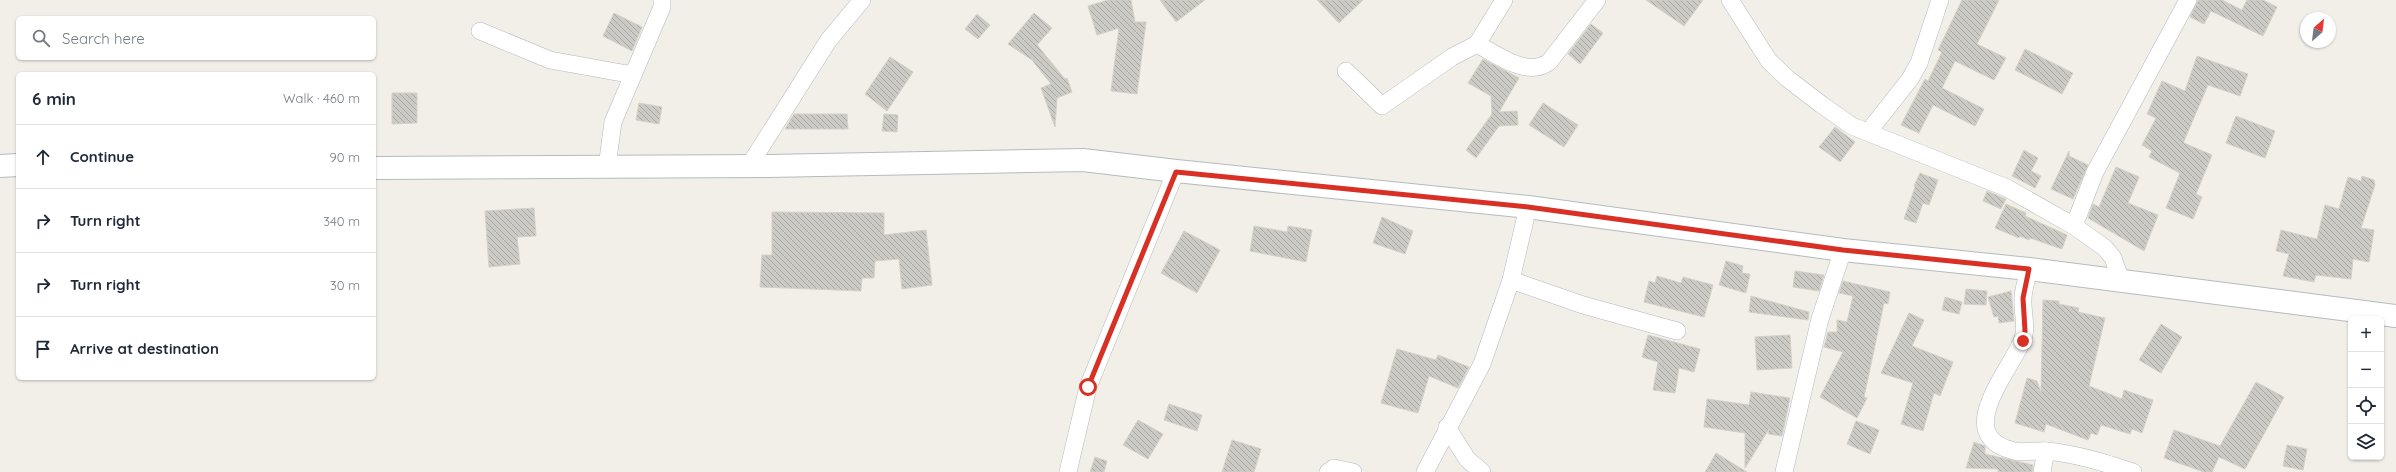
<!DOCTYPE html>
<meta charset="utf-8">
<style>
:root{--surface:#fff;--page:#f2f2f3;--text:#1f2937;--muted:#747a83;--line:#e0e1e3}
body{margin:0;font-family:Quicksand,sans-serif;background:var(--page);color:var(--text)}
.controls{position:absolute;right:12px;bottom:12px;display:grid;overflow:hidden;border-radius:6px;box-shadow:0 1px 3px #0004}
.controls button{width:36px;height:36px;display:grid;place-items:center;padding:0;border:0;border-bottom:1px solid var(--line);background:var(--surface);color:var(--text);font:20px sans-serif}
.compass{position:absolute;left:2300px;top:12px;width:36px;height:36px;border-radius:50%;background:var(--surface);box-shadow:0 1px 3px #0004;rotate:28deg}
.stop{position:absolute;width:12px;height:12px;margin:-9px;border:3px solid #d93025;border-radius:50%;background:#fff}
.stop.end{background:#d93025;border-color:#fff;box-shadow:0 1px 4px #0008}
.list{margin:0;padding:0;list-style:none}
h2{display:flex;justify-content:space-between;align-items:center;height:52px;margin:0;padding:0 16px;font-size:17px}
h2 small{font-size:13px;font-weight:400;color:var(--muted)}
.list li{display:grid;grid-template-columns:26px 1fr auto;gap:12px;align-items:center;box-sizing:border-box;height:64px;padding:0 16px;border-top:1px solid var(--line)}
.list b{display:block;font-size:15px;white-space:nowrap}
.list em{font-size:13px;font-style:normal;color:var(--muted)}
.icon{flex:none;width:22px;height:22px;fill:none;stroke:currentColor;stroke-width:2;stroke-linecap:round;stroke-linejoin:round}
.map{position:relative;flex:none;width:2396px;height:472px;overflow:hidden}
.search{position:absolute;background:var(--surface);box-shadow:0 1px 3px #0004;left:16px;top:16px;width:360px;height:44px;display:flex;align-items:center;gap:10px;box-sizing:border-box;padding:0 14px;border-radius:6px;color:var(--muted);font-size:15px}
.panel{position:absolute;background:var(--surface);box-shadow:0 1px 3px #0004;left:16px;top:72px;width:360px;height:308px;border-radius:6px}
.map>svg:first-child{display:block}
</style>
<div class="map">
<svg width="2396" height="472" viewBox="0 0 2396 472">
<defs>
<pattern id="building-back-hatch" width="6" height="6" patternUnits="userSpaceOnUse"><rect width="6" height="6" fill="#cccac5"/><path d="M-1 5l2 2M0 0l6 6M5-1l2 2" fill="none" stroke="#a9a8a4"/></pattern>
</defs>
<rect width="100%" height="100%" fill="#f1efe8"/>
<g fill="url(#building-back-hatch)" stroke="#d6d1c6">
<polygon points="1108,0 1131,0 1135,22 1146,22 1137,94 1111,91 1119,28 1097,35 1088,6"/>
<polygon points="1160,0 1205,0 1176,22"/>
<polygon points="1317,0 1363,0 1339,23"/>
<polygon points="1646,0 1703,0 1684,26"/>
<polygon points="1962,0 1999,0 1977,44 2006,58 1994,80 1955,61 1942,88 1984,109 1975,126 1933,105 1919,133 1901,125 1925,79 1928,81 1942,52 1938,50"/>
<polygon points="2198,0 2222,0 2242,10 2247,0 2263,0 2277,7 2263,36 2211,11 2204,24 2190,17"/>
<polygon points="614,13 642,27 632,51 603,36"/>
<polygon points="1034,13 1052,28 1037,45 1065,79 1067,78 1072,92 1057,98 1055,127 1041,88 1051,84 1032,60 1008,44"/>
<polygon points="977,14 990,25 978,39 965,29"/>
<polygon points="1591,24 1603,33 1580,64 1568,54"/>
<polygon points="2025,49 2073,73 2062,94 2015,70"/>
<polygon points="2197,56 2248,74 2240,96 2208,85 2184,141 2184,143 2212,155 2196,194 2202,197 2193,219 2166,208 2180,173 2149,157 2152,151 2142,145 2156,118 2147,114 2162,81 2185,91"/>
<polygon points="890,57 913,72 887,111 865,94"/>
<polygon points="1483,59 1519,78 1499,112 1517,111 1518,125 1499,126 1476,158 1466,150 1492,114 1491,96 1468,83"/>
<polygon points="392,93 417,93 417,123 392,124"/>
<polygon points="639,103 662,107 659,124 636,120"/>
<polygon points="1543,103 1578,125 1564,147 1529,125"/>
<polygon points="794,114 847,114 848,129 785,129"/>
<polygon points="884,114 898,115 897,132 882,131"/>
<polygon points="2236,116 2275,131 2265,158 2226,143"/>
<polygon points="1835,127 1855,142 1840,162 1819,147"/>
<polygon points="2024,150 2038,158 2031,171 2041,176 2035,188 2012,176"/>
<polygon points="2069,151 2069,156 2088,165 2073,199 2051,189"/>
<polygon points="2116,167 2139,177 2128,203 2158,215 2144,251 2088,218 2093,204 2099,207"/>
<polygon points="1920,173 1938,180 1929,205 1923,203 1916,223 1904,219 1915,187 1914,186"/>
<polygon points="2362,176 2374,180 2375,185 2361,228 2374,230 2369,262 2353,259 2351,279 2316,275 2314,282 2283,276 2289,254 2276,251 2281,230 2317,239 2325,205 2339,209 2348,177 2361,181"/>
<polygon points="1987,191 2006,199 2001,209 1983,201"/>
<polygon points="2006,204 2026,213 2025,216 2067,235 2062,249 2030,238 2029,240 2020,236 2019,238 1995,228"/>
<polygon points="534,208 536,236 517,237 520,264 489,267 485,211"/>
<polygon points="772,212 884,213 884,235 926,230 932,285 902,289 899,259 875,261 874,278 862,278 861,291 760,287 762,255 772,255"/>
<polygon points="1382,217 1413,231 1405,254 1373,243"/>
<polygon points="1254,226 1287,232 1288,226 1312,230 1306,262 1250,251"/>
<polygon points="1184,231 1220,250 1197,293 1161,273"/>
<polygon points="1726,261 1743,266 1742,273 1750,274 1746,293 1719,285"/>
<polygon points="1795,271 1824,275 1819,291 1793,287"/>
<polygon points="1657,276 1681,283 1683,277 1713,285 1704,317 1644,302 1649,281 1655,283"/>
<polygon points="1843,281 1890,292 1888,304 1884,303 1864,397 1867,398 1857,418 1820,397 1843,352 1824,347 1828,332 1837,332 1837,320 1847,322 1853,296 1839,293"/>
<polygon points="1966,289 1987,291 1986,305 1964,304"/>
<polygon points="2011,291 2014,321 1999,323 1998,316 1994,317 1988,297"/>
<polygon points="1751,296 1809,312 1808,320 1749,312"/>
<polygon points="1945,297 1962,302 1959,314 1942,310"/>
<polygon points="2043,300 2059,301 2059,304 2079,308 2078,312 2105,318 2089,386 2122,399 2124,390 2153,400 2142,433 2132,429 2130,434 2101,425 2097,435 2091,433 2088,440 2046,424 2044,432 2015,423 2027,378 2037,381 2041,393"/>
<polygon points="1909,313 1924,320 1912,346 1953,362 1940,396 1934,393 1923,431 1901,424 1913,383 1881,373"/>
<polygon points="2161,324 2182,337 2161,373 2139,360"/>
<polygon points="1648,335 1700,349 1694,372 1679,368 1675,393 1653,390 1658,362 1642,357"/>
<polygon points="1790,335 1792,368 1757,370 1755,337"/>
<polygon points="1397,349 1436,360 1438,355 1469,367 1458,388 1429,376 1418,413 1381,403"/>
<polygon points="2256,382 2284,397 2245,469 2219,457 2212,472 2204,472 2164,458 2174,430 2220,446"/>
<polygon points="1751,392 1790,398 1782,436 1768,434 1769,429 1745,468 1745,433 1704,427 1707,399 1749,405"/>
<polygon points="1169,404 1202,415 1197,431 1164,420"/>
<polygon points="1138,420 1163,434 1148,459 1123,445"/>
<polygon points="1856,421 1879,430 1870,454 1847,444"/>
<polygon points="1232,440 1261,449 1254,472 1222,472"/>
<polygon points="1974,442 1985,446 1985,454 2033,465 2032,472 1998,472 1998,469 1966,468"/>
<polygon points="2287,445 2307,449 2303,470 2283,466"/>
<polygon points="1716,453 1747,472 1705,472"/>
<polygon points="1095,457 1107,461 1104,472 1090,472"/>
</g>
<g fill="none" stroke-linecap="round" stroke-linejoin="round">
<g stroke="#b5b8bc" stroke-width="18">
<g id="minor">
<polyline points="1730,0 1769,61 1788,79 1822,105 1852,126 2007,188 2074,226 2105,248 2113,258 2121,281"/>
<polyline points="480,31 550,60 633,75"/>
<polyline points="1477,44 1504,0"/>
<path d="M 1346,71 L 1382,106 L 1452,57 L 1477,44 C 1498,55 1527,78 1549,62 L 1597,0"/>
<polyline points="1869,131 1910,79 1919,63 1940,0"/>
<polyline points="749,166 828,41 862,0"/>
<polyline points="607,167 613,122 662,7 662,0"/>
<polyline points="2074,226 2095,172 2188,0"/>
<path d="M 2029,269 C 2027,279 2023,289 2023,299 C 2022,313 2028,328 2022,341 C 2010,371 1951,436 2014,451 C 2026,453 2036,450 2047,451 C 2077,454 2105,463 2133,472"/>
<polyline points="1511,280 1583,305 1677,331"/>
<polyline points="1447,427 1467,459 1482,472"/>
<polyline points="1068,472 1088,387 1176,171"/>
<polyline points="1328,472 1334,468 1353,472"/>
<polyline points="1425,472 1482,364 1511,280 1528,207"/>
<polyline points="1784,472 1820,319 1843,250"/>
<polyline points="2042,472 2046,451"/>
</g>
</g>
<g stroke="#b6babf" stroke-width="24">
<g id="secondary">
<polyline points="0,166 18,165"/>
<polyline points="374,168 768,166 1083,160 1176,171 1528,207 1843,250 2029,269 2396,316"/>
</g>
</g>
<use href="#minor" stroke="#fff" stroke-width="17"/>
<use href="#secondary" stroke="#fff" stroke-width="22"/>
</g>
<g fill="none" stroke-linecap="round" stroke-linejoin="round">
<polyline stroke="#d93025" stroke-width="5" points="1088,387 1176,172 1528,207 1843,250 2029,269 2023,298 2025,331 2023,341"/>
</g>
</svg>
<div class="controls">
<button>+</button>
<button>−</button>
<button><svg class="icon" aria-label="locate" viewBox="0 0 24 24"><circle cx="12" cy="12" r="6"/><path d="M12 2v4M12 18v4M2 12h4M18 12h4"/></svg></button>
<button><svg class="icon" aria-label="layers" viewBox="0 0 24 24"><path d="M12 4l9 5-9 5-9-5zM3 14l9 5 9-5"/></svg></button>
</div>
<svg class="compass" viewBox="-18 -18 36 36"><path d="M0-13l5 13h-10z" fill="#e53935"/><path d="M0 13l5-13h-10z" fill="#747a83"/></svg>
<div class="stop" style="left:1088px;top:387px"></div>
<div class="stop end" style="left:2023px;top:341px"></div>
<div class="search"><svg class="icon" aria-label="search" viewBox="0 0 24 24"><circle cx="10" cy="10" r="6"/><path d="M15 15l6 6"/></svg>Search here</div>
<section class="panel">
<h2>6 min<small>Walk · 460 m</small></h2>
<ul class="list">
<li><svg class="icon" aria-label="ahead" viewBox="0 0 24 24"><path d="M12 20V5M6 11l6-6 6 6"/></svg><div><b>Continue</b></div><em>90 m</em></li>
<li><svg class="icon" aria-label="right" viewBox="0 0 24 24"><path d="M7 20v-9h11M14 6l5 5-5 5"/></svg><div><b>Turn right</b></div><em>340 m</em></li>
<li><svg class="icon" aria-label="right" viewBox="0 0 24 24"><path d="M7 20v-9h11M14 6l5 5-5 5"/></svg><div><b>Turn right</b></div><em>30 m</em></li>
<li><svg class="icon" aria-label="arrive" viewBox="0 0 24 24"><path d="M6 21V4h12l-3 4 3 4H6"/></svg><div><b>Arrive at destination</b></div></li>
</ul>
</section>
</div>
